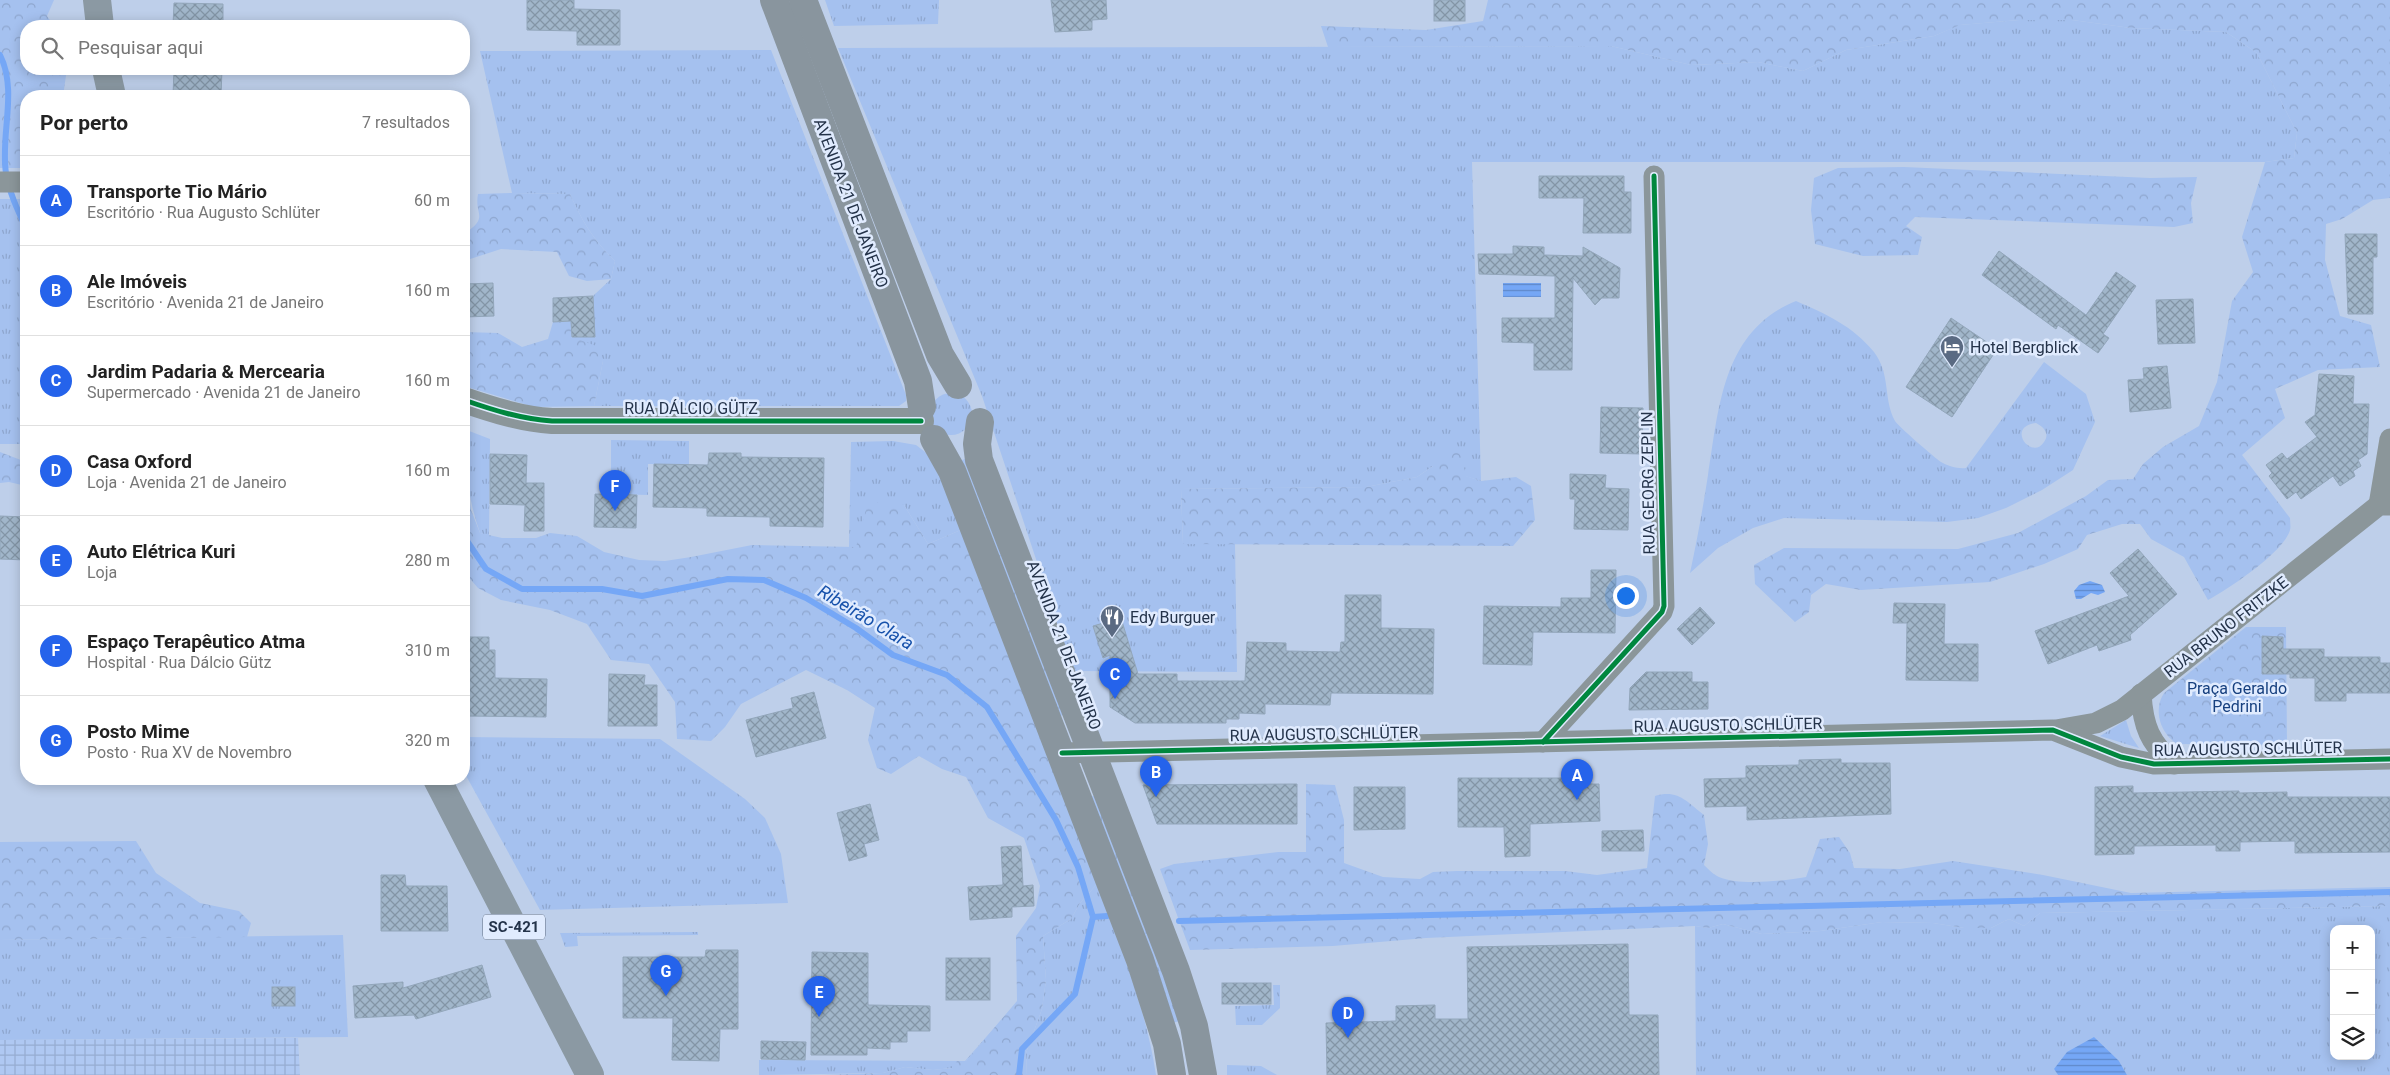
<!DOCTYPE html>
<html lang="pt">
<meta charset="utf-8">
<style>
:root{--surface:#fff;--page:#f6f6f6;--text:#222;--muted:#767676;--line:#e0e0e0;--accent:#2563eb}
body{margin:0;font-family:Roboto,sans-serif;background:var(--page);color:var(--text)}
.controls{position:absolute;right:15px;bottom:15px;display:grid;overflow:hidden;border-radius:10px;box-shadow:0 2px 12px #0003}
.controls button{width:45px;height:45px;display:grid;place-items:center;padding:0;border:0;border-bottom:1px solid var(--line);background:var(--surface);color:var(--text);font:25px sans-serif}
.you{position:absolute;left:1625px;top:595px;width:18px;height:18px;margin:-12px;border:4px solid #fff;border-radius:50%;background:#1a73e8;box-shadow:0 0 0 8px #1a73e833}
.badge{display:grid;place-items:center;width:32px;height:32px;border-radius:50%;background:var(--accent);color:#fff;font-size:16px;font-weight:700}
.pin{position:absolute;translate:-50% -41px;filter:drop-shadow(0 1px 2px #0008)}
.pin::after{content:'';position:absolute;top:26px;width:18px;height:15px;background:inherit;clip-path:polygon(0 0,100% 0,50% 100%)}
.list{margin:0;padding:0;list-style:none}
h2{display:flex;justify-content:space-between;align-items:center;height:65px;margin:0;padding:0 20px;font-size:21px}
h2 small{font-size:16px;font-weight:400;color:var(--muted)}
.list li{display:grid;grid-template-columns:32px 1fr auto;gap:15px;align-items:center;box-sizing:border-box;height:90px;padding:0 20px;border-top:1px solid var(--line)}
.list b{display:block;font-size:19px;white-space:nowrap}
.list p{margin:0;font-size:16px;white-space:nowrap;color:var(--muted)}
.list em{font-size:16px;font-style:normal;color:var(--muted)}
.icon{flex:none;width:28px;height:28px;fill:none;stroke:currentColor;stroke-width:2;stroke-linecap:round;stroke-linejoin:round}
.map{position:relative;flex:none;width:2390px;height:1075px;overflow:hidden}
.search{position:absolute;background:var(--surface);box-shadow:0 2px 12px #0003;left:20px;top:20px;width:450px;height:55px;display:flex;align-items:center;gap:12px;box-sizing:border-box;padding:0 18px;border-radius:20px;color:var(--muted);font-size:19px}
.panel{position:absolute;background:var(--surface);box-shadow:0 2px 12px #0003;left:20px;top:90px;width:450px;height:695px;border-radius:20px}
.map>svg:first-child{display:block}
</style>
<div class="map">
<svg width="2390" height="1075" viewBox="0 0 2390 1075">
<defs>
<pattern id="industrial-grid" width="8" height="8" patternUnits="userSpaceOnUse" patternTransform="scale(1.25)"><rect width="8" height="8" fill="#afc8f2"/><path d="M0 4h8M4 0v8" fill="none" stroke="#96acd1"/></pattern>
<pattern id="grass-tufts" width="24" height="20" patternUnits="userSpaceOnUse" patternTransform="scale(1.25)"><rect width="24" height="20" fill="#a5c1ef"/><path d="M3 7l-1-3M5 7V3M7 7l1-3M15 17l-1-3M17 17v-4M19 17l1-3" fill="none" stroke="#8ea6ce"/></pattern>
<pattern id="forest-crowns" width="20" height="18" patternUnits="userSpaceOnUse" patternTransform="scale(1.25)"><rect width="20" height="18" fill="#a5c1ef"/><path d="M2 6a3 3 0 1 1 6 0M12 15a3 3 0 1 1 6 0" fill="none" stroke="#8ea6ce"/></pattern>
<pattern id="water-rules" width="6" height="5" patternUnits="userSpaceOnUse" patternTransform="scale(1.25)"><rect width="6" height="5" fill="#75a7f6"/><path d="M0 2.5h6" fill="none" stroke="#6089c9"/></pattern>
<pattern id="building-cross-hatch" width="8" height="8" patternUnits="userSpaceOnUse" patternTransform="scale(1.25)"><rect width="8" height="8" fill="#a1b6ca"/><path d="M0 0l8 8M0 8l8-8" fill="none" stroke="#8395a6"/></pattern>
</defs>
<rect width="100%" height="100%" fill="#becfea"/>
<polygon fill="url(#industrial-grid)" points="298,1038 300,1075 0,1075 0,1040"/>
<g fill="url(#grass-tufts)" fill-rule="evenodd">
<polygon points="825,0 939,0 938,24 834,26"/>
<polygon points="2019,20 2072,20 2131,28 2226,32 2257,53 2297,133 2294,158 2265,162 1472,162 1481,481 1433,466 1417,477 1366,487 1181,489 1183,544 1235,544 1237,672 1073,671 982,396 838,48 1611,46 1691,65 1758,62 1803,71 1846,50 1934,36 1959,25"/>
<path d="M 771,50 L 906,395 L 906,401 L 899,406 L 594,406 L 603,361 L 572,337 L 595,337 L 593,296 L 611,279 L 615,261 C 594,241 582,221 570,194 L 512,193 L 480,51 Z"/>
<rect x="0" y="199" width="26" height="245"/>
<path d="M 1796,301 C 1826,314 1853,326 1874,352 C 1891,374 1883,399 1895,421 C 1898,426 1935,458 1941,462 C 1948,466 1958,469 1966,468 L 2044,362 L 2086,394 L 2095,422 L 2073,470 L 2042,490 L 2006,508 L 1978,518 L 1947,522 L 1784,518 L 1753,528 L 1718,548 L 1690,573 C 1697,540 1703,508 1708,475 C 1719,408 1722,331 1796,301 ZM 2036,423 C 2044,427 2050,434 2044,442 C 2032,461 2005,427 2036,423 Z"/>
<circle cx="951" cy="414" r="21"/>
<path d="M 464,429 L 490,439 L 489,536 L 480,533 C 468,499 464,464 464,429 Z"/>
<polygon points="611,440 689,441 689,464 648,464 648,495 611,494"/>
<polygon points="893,441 916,445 933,458 963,529 928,544 904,505 856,547 849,547 851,442"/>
<polygon points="967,458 1068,713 1058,717 958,462"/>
<polygon points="2126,720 2131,736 2139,748 2100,736"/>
<polygon points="464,737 660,739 745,799 765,818 781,854 788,903 540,910 464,772"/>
<polygon points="1096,795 1132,886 1180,1021 1172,1023 1090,797"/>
<path d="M 1097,884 C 1121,946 1146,1009 1156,1075 L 1027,1075 L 1026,1053 L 1042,1009 L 1046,980 L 1043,936 L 1018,1001 L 966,1061 L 952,1068 L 933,1070 L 905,1067 L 883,1073 L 759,1075 L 759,1060 L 965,1061 L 1018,1001 L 1016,936 L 1043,936 L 1071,919 L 1080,903 Z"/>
<path d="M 2390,906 L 2390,1075 L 2127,1075 L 2119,1061 L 2054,1069 L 2058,1075 L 1696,1075 L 1695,926 L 1708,928 L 1723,924 L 1762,934 L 1820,931 L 1882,922 L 1933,923 L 1964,928 L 1991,928 L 2009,919 L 2024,926 L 2040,913 ZM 2334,929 L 2371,929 L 2371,1056 L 2334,1056 Z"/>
<polygon points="698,932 698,935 577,936 578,946 565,947 560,933"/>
<polygon points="343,935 348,1037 0,1040 0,940"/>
<polygon points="1273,985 1280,985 1280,1008 1262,1025 1236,1025 1235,1006 1274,1005"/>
<polygon points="1227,1065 1261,1066 1277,1075 1227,1075"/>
</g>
<g fill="url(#forest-crowns)">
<polygon points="0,0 54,0 47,16 54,26 26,26 26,69 67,69 63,96 26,96 26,168 0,168"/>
<path d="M 1488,0 L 2390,0 L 2390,198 L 2373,200 L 2342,219 L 2326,224 L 2325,260 L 2340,316 L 2371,325 L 2380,367 L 2318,370 L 2275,389 L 2285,418 L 2242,455 L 2290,518 C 2290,522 2291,527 2290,530 C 2284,552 2228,589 2208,600 L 2184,557 L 2151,539 L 2140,524 L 2122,524 L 2087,535 L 2078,549 L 2044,564 L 1990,582 L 1861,590 L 1826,584 L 1811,595 L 1809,612 L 1795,622 L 1755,584 L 1754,565 L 1784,548 L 1958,549 L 2018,533 L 2086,496 L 2108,480 L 2133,479 L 2143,464 L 2163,447 L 2199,426 L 2217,382 L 2232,301 L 2253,272 L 2242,237 L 2265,162 L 2294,158 L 2297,133 L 2257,53 L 2226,32 L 2131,28 L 2072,20 L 2019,20 L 1960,25 L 1934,36 L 1846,50 L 1803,71 L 1758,62 L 1691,65 L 1611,46 L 1328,47 L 1321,26 L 1426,30 L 1483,21 Z"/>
<polygon points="1904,167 2150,178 2197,177 2191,203 2193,223 2174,227 1915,217 1906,226 1922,237 1918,255 1863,256 1815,244 1811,210 1814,178 1838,168"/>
<path d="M 512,193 L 570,194 C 582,221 594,241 615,261 L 611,279 L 587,281 L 569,276 L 557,252 L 501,249 L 464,261 L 464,234 C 490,216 474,216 478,194 Z"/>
<polygon points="571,321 572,337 599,347 603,361 594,406 534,407 464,386 464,332 498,333 522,347 548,339 553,322"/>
<polygon points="1441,448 1461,452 1466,476 1481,481 1516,477 1531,486 1535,520 1513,546 1183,544 1181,489 1366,487 1417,477 1433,466"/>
<polygon points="0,452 26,462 26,486 9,482 0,483"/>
<polygon points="464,460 471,510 480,533 502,538 536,538 550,533 577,536 604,552 639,560 665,561 691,557 752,545 856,547 868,502 904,505 928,544 963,529 1097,884 1080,903 1071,919 1043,936 1046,980 1042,1009 1026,1053 1027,1075 822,1075 883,1073 905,1067 933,1070 952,1068 957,1061 966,1061 1017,1001 1016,936 1036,908 1040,886 1024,838 988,818 966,777 942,769 919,756 891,774 877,768 868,740 875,708 847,690 806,670 741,704 725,727 711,741 677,739 675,702 649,664 611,660 587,624 550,610 501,600 478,588 464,572"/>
<path d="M 2246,627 L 2286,627 L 2287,745 L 2177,744 C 2160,733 2153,710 2164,693 Z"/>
<path d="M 1306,784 L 1335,785 L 1344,820 L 1344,863 L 1383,877 L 1420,879 L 1433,872 L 1457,871 L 1565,871 L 1597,875 L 1647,868 L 1655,796 C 1678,789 1687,802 1704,815 L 1708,844 L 1704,865 C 1708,869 1714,875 1719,877 C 1739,886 1784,881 1806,877 L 1820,839 L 1839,837 L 1850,853 L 1854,868 L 1900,869 L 1953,861 L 2043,875 L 2131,893 L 2390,887 L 2390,906 L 2040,913 L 2024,926 L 2009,919 L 1991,928 L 1964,928 L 1933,923 L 1882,922 L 1820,931 L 1762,934 L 1723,924 L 1708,928 L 1695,926 L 1426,938 L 1333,946 L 1190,950 L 1160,869 L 1174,864 L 1278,852 L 1306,852 Z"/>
<polygon points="136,841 156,873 200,903 239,911 251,923 247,937 0,940 0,842"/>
</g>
<g fill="url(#water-rules)">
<rect x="1503" y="283" width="38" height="14"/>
<polygon points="2090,581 2102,585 2105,592 2098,595 2091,593 2081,599 2076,599 2074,591 2079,585"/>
<polygon points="2094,1037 2119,1061 2127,1075 2058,1075 2054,1069 2067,1052"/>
</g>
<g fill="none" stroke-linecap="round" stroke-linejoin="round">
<g stroke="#75a7f6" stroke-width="6">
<path d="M 0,55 C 18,91 0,135 6,173 C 9,192 18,211 26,228"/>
<polyline points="464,517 467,541 486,569 522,589 602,589 642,596 728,579 764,580 806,598 856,628 893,655 947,675 987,707 1056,820 1078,867 1093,917 1075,994 1022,1049 1019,1075"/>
<polyline points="1093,917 1107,916"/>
<polyline points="1179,921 2390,892"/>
</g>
</g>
<g fill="url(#building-cross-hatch)" stroke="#92a6ba">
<polygon points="527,0 574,0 574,9 620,10 620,45 577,45 577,31 527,30"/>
<polygon points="1051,0 1106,0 1107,19 1092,20 1092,30 1055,32"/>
<rect x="1434" y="0" width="31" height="21"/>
<polygon points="174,3 223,4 223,26 173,26"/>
<polygon points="174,69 222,69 221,96 173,96"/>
<polygon points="1539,176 1624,176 1624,192 1631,192 1631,233 1583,233 1584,198 1539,198"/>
<polygon points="2345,234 2377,234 2377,257 2373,257 2373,314 2348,314"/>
<polygon points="1513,246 1544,247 1544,255 1583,256 1583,247 1620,268 1619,298 1602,298 1595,305 1573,278 1572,370 1534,370 1534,343 1502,342 1502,318 1555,318 1555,276 1479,274 1478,254 1513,254"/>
<polygon points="1999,251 2086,315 2116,272 2136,286 2103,334 2109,338 2098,353 2058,325 2056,329 1982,275"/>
<polygon points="493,283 494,316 464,317 464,284"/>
<polygon points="593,296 595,337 572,337 571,321 553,322 553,298"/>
<polygon points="2193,299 2195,343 2158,344 2156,300"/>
<polygon points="1951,318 1997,349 1952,417 1906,387"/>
<polygon points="2167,366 2171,408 2130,412 2128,380 2144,379 2143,368"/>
<polygon points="2319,374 2354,376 2353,404 2369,404 2367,454 2358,460 2361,466 2353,471 2355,476 2340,486 2333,476 2301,499 2296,492 2287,499 2269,476 2272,473 2266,465 2282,453 2287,459 2317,437 2305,422 2315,415"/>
<polygon points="1601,407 1643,408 1642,454 1600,453"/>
<polygon points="709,453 741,453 741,457 824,458 823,527 770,526 770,517 707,516 707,508 653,507 654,464 708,465"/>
<polygon points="490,454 527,455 526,483 544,483 544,531 524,531 525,505 490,504"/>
<polygon points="1570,474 1606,475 1605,488 1629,489 1628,530 1574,529 1575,499 1570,499"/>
<polygon points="595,494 637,495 636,528 594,527"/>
<polygon points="0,516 26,517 26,560 0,559"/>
<polygon points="2138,549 2177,594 2130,635 2131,640 2099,651 2097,645 2048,664 2035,631 2129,596 2110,573"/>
<polygon points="1591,570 1616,570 1615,633 1533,632 1532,665 1483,664 1484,606 1561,607 1561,598 1591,598"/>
<polygon points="1345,595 1381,595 1381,628 1434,629 1433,694 1331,693 1330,705 1265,704 1265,714 1239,713 1239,719 1226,719 1226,723 1135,723 1110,707 1110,655 1103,658 1093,626 1121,618 1138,674 1177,674 1177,681 1245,681 1247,642 1286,643 1286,651 1340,652 1341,642 1345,642"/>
<polygon points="1894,603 1945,604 1944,644 1978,644 1978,681 1906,680 1907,623 1893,623"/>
<polygon points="1700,607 1715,623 1692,645 1677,629"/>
<polygon points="2262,636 2283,637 2283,649 2324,649 2324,657 2380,657 2380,663 2390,663 2390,693 2346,693 2346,701 2315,701 2315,678 2290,678 2290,674 2262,674"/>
<polygon points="464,637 489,637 489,650 495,650 495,678 547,679 546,717 466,716"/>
<polygon points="1646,672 1692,672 1692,682 1708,682 1708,709 1629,710 1630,688"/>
<polygon points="609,674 645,675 644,685 657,685 657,726 608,726"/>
<polygon points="814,692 826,738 756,757 746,720 793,708 791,698"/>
<polygon points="1841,759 1841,763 1890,763 1891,814 1747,820 1747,806 1705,807 1704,779 1746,778 1746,766 1799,765 1799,760"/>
<polygon points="1458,778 1583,778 1583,784 1599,784 1600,821 1530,824 1530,856 1505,857 1504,827 1458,827"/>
<polygon points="1297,784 1297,824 1157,824 1143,785"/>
<polygon points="2133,786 2133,793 2239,791 2239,793 2287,792 2287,797 2390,797 2390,852 2295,853 2295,841 2240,842 2240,851 2216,851 2216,845 2134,846 2134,854 2095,855 2095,787"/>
<polygon points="1354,787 1405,787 1405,829 1354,830"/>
<polygon points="870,804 879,840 864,844 867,856 849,861 837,813"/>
<polygon points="1643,830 1644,851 1602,851 1602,831"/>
<polygon points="1021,846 1023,886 1033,885 1034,906 1012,907 1012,917 970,920 968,887 1003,885 1001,847"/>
<polygon points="381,875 405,875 406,886 447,886 448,931 381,931"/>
<polygon points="1628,944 1629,1015 1658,1015 1659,1075 1327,1075 1326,1023 1396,1021 1396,1006 1435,1005 1435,1019 1468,1019 1467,947"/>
<polygon points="706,950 738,950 738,1029 720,1029 719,1061 672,1060 673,1018 623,1018 623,957 705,957"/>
<polygon points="812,952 868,953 868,1005 930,1006 930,1031 907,1031 907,1042 890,1042 890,1049 867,1048 867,1055 811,1055"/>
<rect x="946" y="958" width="44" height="42"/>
<polygon points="482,965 491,997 416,1019 414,1015 355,1018 353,986 403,982 403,988"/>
<rect x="1222" y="983" width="49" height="21"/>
<rect x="272" y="987" width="23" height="19"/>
<polygon points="761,1041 806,1042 805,1060 761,1059"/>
</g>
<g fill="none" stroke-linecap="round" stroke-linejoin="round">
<g stroke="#8b969a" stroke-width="21">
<polyline points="0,182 26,182"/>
<polyline points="2379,505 2390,439"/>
<path d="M 2141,694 C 2143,727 2150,743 2174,764"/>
<polyline points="2056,730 2096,723 2122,710 2379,505 2390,505"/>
<polyline points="1543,742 1662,612 1664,606 1654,176"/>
<polyline points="1062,753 2053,730 2121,757 2154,764 2390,759"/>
</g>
<path stroke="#8b969a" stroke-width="26" d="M 464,400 C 493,410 521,419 552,421 L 921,421"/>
<g stroke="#89959e" stroke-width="28">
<polyline points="774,0 918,381 922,407"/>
<polyline points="803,0 940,355 958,385"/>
<polyline points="980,422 977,444 979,460 1176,971 1194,1026 1203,1075"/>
<polyline points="934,439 952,471 1140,960 1167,1044 1172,1075"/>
</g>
<g stroke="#8b99a3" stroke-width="28">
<polyline points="97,0 100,26"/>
<polyline points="106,69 112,96"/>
<polyline points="437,779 590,1075"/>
</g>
<g stroke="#e0ebfe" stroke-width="8">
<g id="cycleway">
<path d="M 464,400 C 493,410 521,419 552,421 L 921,421"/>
<polyline points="1543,742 1662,612 1664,606 1654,176"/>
<polyline points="1062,753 2053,730 2121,757 2154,764 2390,759"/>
</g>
</g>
<use href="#cycleway" stroke="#00873e" stroke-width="5"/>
</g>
<defs>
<g id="hotel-pin" transform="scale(1.25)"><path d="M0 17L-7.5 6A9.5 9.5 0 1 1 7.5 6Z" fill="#5a6a82" stroke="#e0ebfe"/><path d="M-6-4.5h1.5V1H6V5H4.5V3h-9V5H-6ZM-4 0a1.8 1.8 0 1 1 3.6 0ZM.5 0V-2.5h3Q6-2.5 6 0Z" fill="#fff"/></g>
<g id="restaurant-pin" transform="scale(1.25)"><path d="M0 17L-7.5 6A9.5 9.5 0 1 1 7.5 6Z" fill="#5a6a82" stroke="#e0ebfe"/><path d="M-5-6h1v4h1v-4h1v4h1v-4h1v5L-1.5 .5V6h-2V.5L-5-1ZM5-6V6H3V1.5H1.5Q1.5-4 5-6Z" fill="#fff"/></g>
</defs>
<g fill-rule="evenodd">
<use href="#hotel-pin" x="1952" y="347"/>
<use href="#restaurant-pin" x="1112" y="617"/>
</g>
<g text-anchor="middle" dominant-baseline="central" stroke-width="5" stroke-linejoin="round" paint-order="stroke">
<rect fill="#e0ebfe" stroke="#5c6a80" stroke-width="1" x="483" y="914.5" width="62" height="25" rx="4"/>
<g font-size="15" font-weight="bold" fill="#24334a">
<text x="514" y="927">SC-421</text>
</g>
<g font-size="16" fill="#24334a" stroke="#e0ebfe">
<text transform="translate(851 203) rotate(69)">AVENIDA 21 DE JANEIRO</text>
<text x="691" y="408">RUA DÁLCIO GÜTZ</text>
<text transform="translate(1648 483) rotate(-91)">RUA GEORG ZEPLIN</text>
<text transform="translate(2226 627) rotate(-38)">RUA BRUNO FRITZKE</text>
<text transform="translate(1064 645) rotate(69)">AVENIDA 21 DE JANEIRO</text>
<text transform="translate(1728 725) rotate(-1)">RUA AUGUSTO SCHLÜTER</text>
<text transform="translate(1324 734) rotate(-1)">RUA AUGUSTO SCHLÜTER</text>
<text transform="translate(2248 749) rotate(-1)">RUA AUGUSTO SCHLÜTER</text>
</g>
<g font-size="16" fill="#24334a" stroke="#e0ebfe" text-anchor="start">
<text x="1970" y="347">Hotel Bergblick</text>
<text x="1130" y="617">Edy Burguer</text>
</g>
<g font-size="16" fill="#17407f" stroke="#e0ebfe">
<text x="2237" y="688">Praça Geraldo<tspan x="2237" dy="18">Pedrini</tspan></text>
</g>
<g font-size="18" font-style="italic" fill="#1651ab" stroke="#e0ebfe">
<text transform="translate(866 617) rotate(31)">Ribeirão Clara</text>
</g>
</g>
</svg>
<div class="controls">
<button>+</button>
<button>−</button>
<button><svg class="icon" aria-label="layers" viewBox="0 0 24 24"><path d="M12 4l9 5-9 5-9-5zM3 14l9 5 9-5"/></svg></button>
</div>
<div class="you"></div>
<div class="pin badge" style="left:1577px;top:800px">A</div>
<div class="pin badge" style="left:1156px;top:797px">B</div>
<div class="pin badge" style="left:1115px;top:699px">C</div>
<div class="pin badge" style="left:1348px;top:1038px">D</div>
<div class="pin badge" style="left:819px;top:1017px">E</div>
<div class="pin badge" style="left:615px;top:511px">F</div>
<div class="pin badge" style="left:666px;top:996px">G</div>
<div class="search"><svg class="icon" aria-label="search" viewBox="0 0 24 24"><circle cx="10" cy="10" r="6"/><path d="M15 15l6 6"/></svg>Pesquisar aqui</div>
<section class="panel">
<h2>Por perto<small>7 resultados</small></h2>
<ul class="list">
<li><span class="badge">A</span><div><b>Transporte Tio Mário</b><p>Escritório · Rua Augusto Schlüter</p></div><em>60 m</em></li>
<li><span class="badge">B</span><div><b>Ale Imóveis</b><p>Escritório · Avenida 21 de Janeiro</p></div><em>160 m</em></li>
<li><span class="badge">C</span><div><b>Jardim Padaria &amp; Mercearia</b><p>Supermercado · Avenida 21 de Janeiro</p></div><em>160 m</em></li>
<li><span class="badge">D</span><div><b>Casa Oxford</b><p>Loja · Avenida 21 de Janeiro</p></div><em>160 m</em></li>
<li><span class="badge">E</span><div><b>Auto Elétrica Kuri</b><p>Loja</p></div><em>280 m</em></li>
<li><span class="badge">F</span><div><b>Espaço Terapêutico Atma</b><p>Hospital · Rua Dálcio Gütz</p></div><em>310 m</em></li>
<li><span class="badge">G</span><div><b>Posto Mime</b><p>Posto · Rua XV de Novembro</p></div><em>320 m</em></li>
</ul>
</section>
</div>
